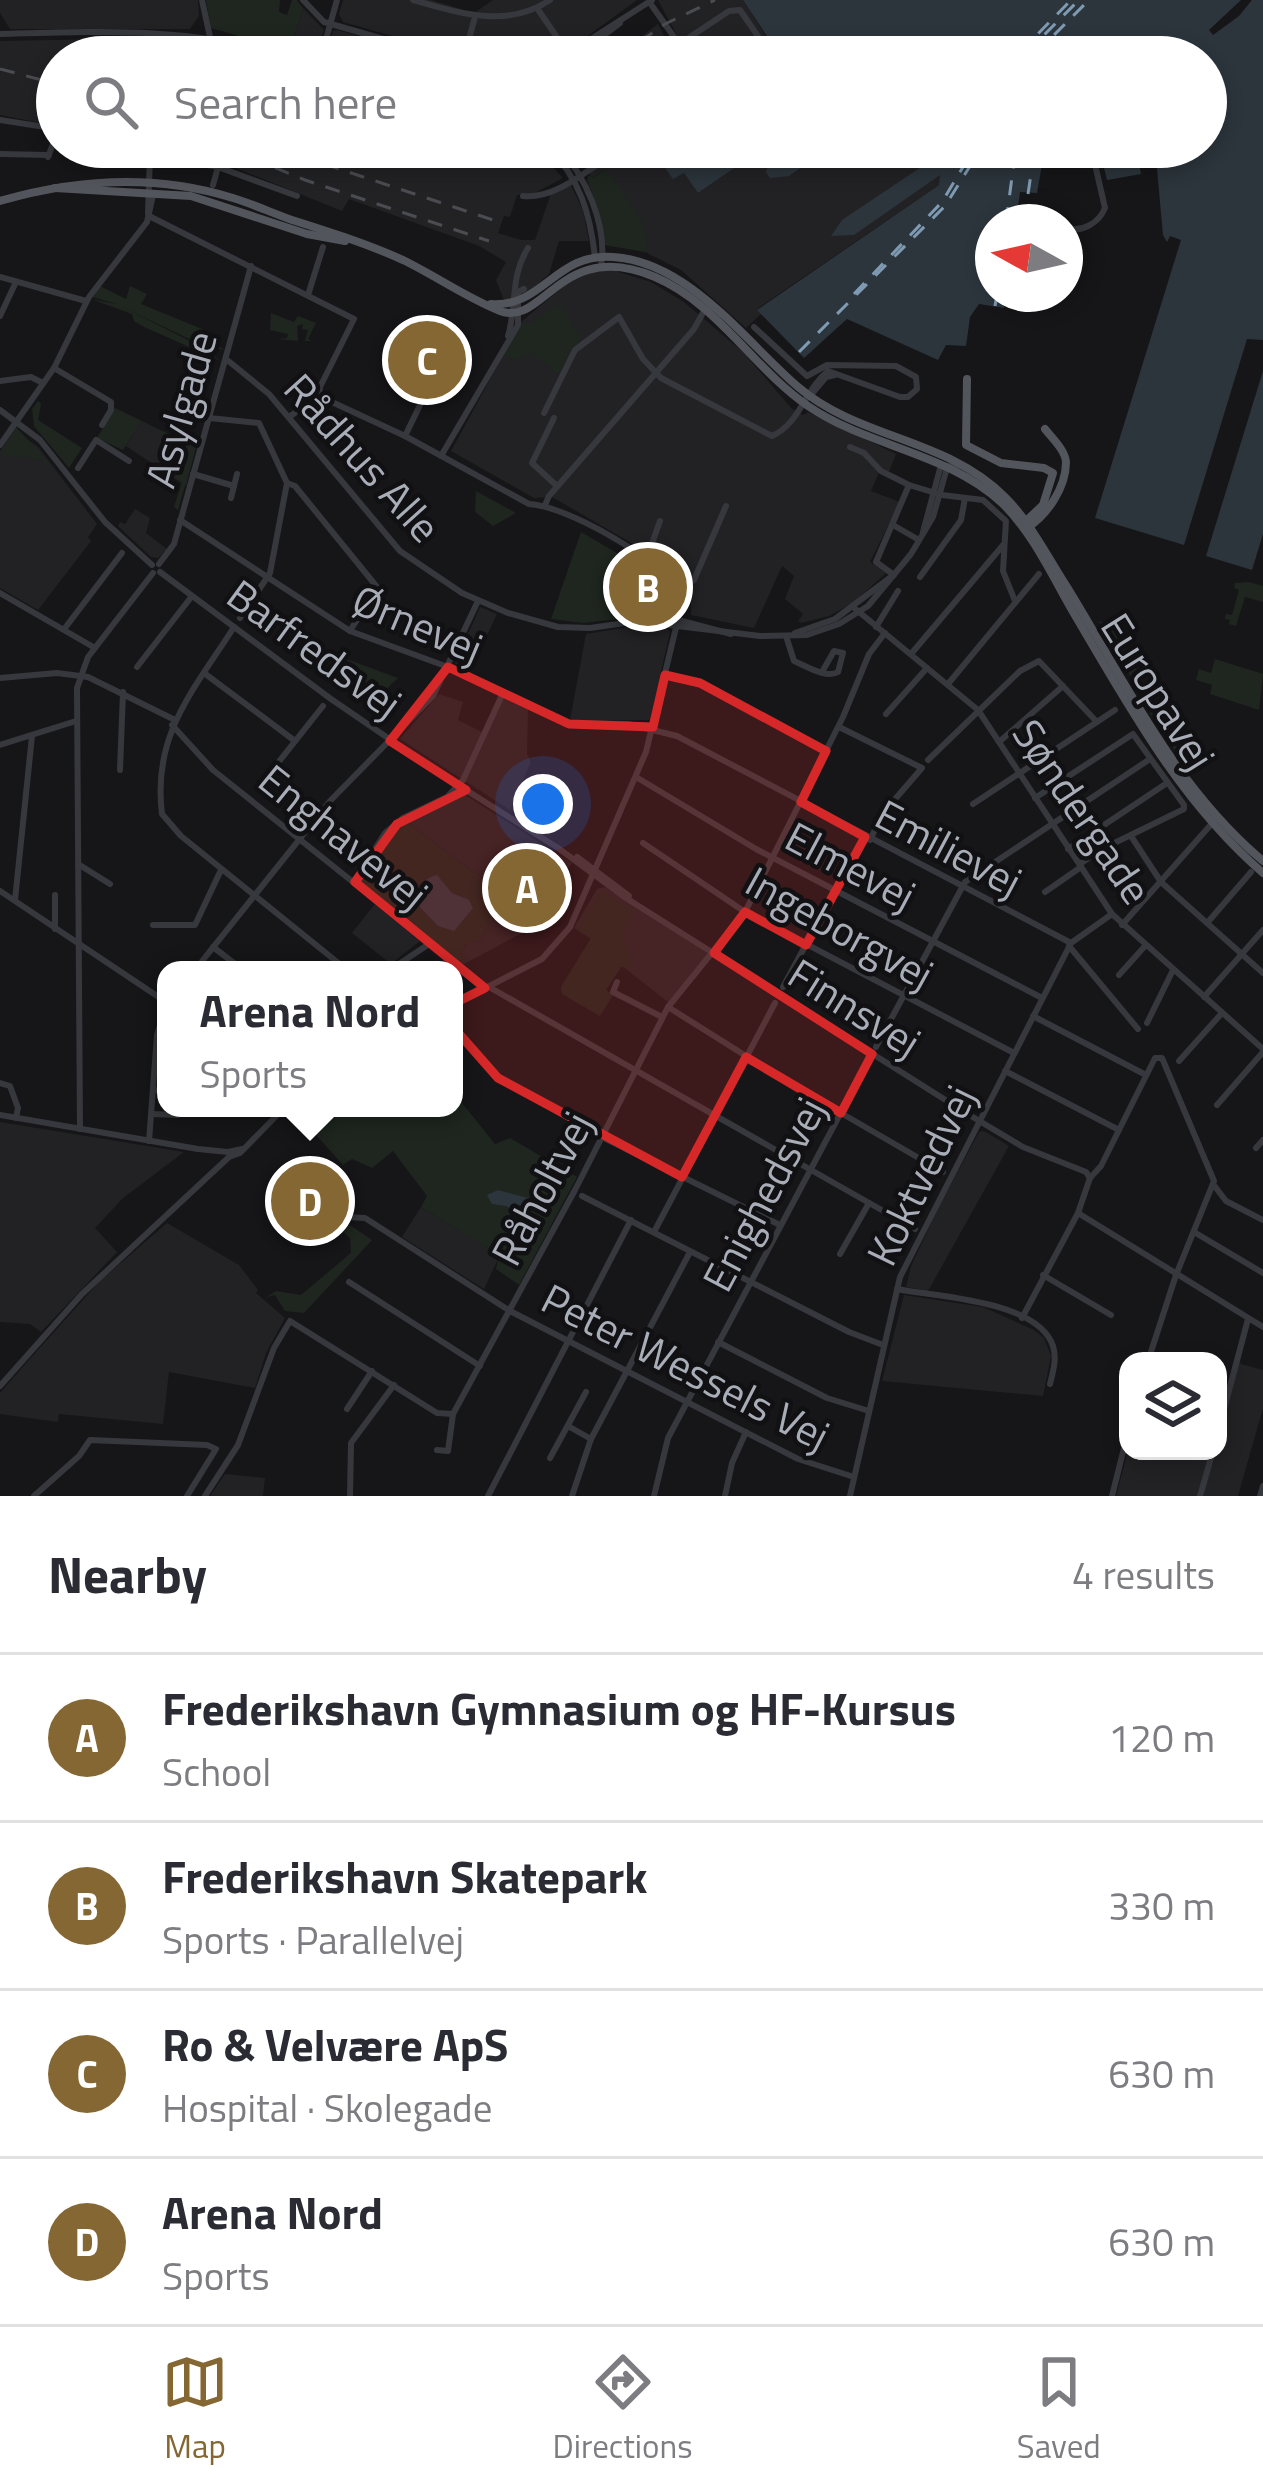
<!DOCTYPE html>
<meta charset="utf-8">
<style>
:root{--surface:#fff;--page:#f2f2f3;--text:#2b2b33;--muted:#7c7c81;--line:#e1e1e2;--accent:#856733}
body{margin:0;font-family:"Titillium Web",sans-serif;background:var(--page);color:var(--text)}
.controls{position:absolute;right:36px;bottom:36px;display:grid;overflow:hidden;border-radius:24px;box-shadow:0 6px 18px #0003}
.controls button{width:108px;height:108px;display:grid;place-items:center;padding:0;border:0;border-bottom:3px solid var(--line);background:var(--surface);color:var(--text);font:60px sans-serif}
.compass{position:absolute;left:975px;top:204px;width:108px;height:108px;border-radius:50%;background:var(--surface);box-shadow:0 6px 18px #0003;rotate:278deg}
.you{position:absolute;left:543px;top:804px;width:42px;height:42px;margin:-30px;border:9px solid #fff;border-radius:50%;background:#1a73e8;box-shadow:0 0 0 18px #1a73e833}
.badge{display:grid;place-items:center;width:78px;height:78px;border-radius:50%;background:var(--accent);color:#fff;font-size:39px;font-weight:700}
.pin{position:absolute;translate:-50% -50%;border:6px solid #fff;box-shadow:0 3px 12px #0006}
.popup{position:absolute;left:157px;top:961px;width:306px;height:156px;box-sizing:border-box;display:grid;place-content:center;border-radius:24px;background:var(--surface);filter:drop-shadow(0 3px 9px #0005);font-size:39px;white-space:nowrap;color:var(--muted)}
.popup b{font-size:45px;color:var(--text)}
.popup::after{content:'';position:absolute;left:50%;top:100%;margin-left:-24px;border:24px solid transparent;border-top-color:var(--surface)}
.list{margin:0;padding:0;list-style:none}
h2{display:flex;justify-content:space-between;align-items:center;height:156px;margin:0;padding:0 48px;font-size:51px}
h2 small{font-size:39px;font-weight:400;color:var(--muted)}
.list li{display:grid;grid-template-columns:78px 1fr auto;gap:36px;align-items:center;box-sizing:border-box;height:168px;padding:0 48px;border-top:3px solid var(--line)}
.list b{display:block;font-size:45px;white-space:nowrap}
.list p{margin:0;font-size:39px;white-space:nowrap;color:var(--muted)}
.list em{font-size:39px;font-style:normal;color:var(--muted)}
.icon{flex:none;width:66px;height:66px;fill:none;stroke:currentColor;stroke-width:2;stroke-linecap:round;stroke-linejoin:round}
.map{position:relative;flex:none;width:1263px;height:1496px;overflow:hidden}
.search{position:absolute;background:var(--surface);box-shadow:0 6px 18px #0003;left:36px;right:36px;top:36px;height:132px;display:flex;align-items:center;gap:30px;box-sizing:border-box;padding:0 42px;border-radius:66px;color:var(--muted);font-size:45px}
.sheet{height:828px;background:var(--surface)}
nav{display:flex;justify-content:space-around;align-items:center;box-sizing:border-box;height:168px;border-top:3px solid var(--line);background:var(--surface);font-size:33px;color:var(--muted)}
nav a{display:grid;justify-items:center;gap:6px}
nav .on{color:var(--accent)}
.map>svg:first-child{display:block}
</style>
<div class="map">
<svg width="1263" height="1496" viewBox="0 0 1263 1496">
<rect width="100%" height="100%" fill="#161618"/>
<g fill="#222225">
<polygon points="0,0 198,0 199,16 190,29 10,29 0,13"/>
<polygon points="343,0 431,0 474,13 493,0 637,0 559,57 469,57 413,42 343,22 339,14"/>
<polygon points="658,0 743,0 777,54 614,57 658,24 669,45 679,39"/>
<polygon points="303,8 324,30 315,57 290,51"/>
<polygon points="337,30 432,57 326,57 333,31"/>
<polygon points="109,39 185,42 267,57 57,57 57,126 0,115 0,41"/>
<polygon points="128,147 541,147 536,157 544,158 563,178 535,193 517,195 510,217 504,216 498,233 521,240 535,240 551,193 571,185 583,211 589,241 559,241 549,274 523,298 504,300 496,280 506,262 479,246 349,199 342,211 226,164"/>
<polygon points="562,147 651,147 674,178 684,173 698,193 765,147 919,147 942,177 939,185 757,309 761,314 746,328 681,270 645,252 642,228 606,169 592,178 583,163"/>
<polygon points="609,269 651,282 684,302 743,352 792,409 803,415 808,412 896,454 889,472 881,468 871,491 900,502 870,562 886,573 853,603 829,616 801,623 798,621 803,614 785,599 794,576 782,566 754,628 691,615 691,596 684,584 671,567 652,555 552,497 534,498 451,451 522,321 579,274"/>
<polygon points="142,421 196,447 186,486 126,446"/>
<polygon points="14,430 38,447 97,524 88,537 91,541 38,610 0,588 0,451"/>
<polygon points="135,509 150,518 146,533 167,549 158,558 151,557 118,526 120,522 125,524"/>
<polygon points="480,607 497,614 469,673 455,663"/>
<polygon points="641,625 665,627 670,632 650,720 570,720 586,634"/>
<polygon points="439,694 463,702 458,720 482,732 499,696 528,710 527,754 531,762 510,810 400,739"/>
<polygon points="462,793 572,863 524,932 464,964 459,962 465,958 460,954 467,943 479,941 497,912 509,918 520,899 470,870 406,821 438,807 451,795"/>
<polygon points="605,887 708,953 668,1002 622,966 606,990 613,995 600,1016 562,994 561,987 591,939 574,928 597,889"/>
<polygon points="375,904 420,941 391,964 352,933"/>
<polygon points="0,1122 184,1152 123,1198 95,1228 117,1252 41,1332 30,1324 0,1322"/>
<polygon points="984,1131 1009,1146 928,1291 906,1287 911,1266 938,1209 979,1132"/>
<polygon points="421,1207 500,1255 484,1289 402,1237"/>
<polygon points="167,1223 239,1265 258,1290 256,1293 285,1318 266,1353 255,1388 169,1372 163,1424 59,1414 58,1422 0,1414 0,1393 27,1362 100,1281"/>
<polygon points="904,1295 983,1307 1034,1330 1044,1338 1051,1356 1043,1396 882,1381"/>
<polygon points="1236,1353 1241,1364 1263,1370 1263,1408 1238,1496 1116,1496 1128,1451 1187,1451 1207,1456 1209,1451 1218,1451 1218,1419"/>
<polygon points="225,1474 265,1478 263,1496 210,1496"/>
</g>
<g fill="#1e261f">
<polygon points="206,0 280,0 279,12 287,15 292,0 297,0 303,8 290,51 211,28"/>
<polygon points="606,169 646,226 642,229 647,236 645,252 604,245 598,209 587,180 589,175 593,178"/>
<polygon points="100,286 126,299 130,286 147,294 141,304 202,329 202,334 224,350 204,346 124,308 200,346 221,361 144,327 134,321 132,314 91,299 116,304 93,297"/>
<polygon points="556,306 561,306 581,337 559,374 530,352 520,360 503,356 523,322 532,323"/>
<polygon points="271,313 294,322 298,316 316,323 308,339 311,341 305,341 308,330 302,329 303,324 297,326 298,341 278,339 287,338 288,334 270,330"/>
<polygon points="38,401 41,404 38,420 82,448 69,468 34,426 32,409"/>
<polygon points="115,408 142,421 123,450 97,438"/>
<polygon points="146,424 196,447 178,510 174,507 182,482 172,474 187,452"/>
<polygon points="16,427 50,464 43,463 43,459 0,455"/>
<polygon points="476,491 516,513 493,526 475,512"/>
<polygon points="581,532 661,579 668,586 649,603 666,613 583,623 551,619"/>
<polygon points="1249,582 1263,586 1263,602 1245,597 1236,626 1229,624 1230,620 1225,619 1226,614 1232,615 1239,590 1234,588 1235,583"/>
<polygon points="1099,621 1120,628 1117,639 1137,669 1133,681"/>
<polygon points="301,636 338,656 398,678 377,698 298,638"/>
<polygon points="1215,659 1263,674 1259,710 1210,694 1212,685 1196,680 1199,669 1211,673"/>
<polygon points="1152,707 1177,718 1172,736 1189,750 1186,762 1195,768 1192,776 1150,713"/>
<polygon points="406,821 470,870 520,899 509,919 497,913 479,941 466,944 460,954 466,958 459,962 359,882 385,841"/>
<polygon points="602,891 633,912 622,931 631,963 627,969 621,966 606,990 613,995 600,1016 562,994 561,987 591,938 578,929"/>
<polygon points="455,1094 495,1144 510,1138 577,1177 519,1285 496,1269 499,1255 421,1207 427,1196 393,1151 372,1168 352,1159 343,1165 300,1117 301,1108 454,1108"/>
<polygon points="350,1225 372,1240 304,1313 285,1311 275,1295 267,1297 276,1291 301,1295 351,1253 350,1238 342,1231"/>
</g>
<g fill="#2c353c">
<polygon points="743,0 1241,0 1209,30 1213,35 1239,16 1252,0 1263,0 1263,340 1247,339 1184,545 1095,518 1181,240 1170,236 1167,242 1163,235 1155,147 1206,147 1206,57 1134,57 1126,41 1118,46 1119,57 774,57 776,50"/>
<polygon points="650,147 765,147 698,193 684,173 673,179"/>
<polygon points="787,147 830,147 789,176 770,178 766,172 770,161"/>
<polygon points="919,147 1045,147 1037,193 1020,192 1016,222 993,222 993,294 1006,294 1004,308 979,304 970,317 966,346 946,345 938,360 847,319 804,358 757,310 939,185 940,175 854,235 831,236 842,220 930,161"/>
<polygon points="1099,147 1136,147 1141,174 1107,180"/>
<polygon points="1263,371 1263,534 1252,570 1206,556"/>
<path d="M 437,875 L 452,893 L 469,900 L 473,908 L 454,931 L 438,926 L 420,907 C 417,893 421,878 437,875 Z"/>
<polygon points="498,1190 532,1199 533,1206 520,1215 506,1206 492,1204 487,1195"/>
</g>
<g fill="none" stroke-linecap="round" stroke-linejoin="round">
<g stroke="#7f9bb3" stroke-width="3" stroke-dasharray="15 12" stroke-linecap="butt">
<polyline points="1028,57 1030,42 1071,0"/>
<polyline points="1030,57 1043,36 1079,0"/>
<polyline points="1039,57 1049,40 1089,0"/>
<polyline points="1049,57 1051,42"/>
<polyline points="1044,147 1045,147"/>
<polyline points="1028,194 1035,147"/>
<polyline points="1006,222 1016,147"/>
<polyline points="854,294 942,202 975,147"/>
<polyline points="995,306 997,294"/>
<polyline points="799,352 945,206 982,147"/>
</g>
<g stroke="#37383d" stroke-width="6">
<polyline points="202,0 210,37"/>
<polyline points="303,0 324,22 446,57"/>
<path d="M 413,0 C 459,13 507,29 550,0"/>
<polyline points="650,3 679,44"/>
<polyline points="537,8 569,55"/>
<path d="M 0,34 C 108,31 187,27 293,57"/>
<polyline points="321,57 337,0"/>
<polyline points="464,57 475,17"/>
<polyline points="563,57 652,0"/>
<polyline points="575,57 620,23"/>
<polyline points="660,57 729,11 740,10 764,45 761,57"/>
<polyline points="0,120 45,127"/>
<polyline points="116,147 218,167 297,196"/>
<path d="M 548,147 C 580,179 590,213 595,257"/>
<path d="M 558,147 C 585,175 608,225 601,266"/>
<polyline points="0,154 49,155"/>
<polyline points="48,157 57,133"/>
<polyline points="213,185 218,167"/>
<path d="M 523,196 C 560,200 594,162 626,147"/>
<polyline points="148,213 150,155"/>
<polyline points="149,216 354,319 320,387 319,396 289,417"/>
<polyline points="1033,222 1045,222"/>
<path d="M 1065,228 C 1082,233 1099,223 1105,208 L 1091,147"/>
<polyline points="0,277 86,301"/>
<polyline points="308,295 323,247"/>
<polyline points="0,316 15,284"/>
<path d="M 508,336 C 517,306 510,276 528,248"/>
<polyline points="226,359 269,394 400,551 462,593 508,613 558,627 590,628 667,617 731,634"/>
<polyline points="54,368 111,402 111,410 102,425"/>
<polyline points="0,381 31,377 43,383"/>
<path d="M 319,396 L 405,436 L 529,504 C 567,506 657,558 679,590"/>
<polyline points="810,396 826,377 835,375"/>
<polyline points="0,410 40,440 105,522 152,565"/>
<path d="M 544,413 L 575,350 L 619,317 L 643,359 L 661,378 L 772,436 C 800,424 805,389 828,371 L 900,397 L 908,397 L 917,389 L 916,377 L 896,366 L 827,365 L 807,376 L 754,327"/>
<polyline points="209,418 259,423 287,483 270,573 240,618"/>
<polyline points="554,418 532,463 557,486"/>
<polyline points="405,436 441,362"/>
<polyline points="0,445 54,368 89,297 147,222 153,195"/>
<polyline points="850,447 864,453 881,471 909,485 942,495 983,500 1006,521 1003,571 1015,601"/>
<polyline points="441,456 518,325 518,292 524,289"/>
<polyline points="78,468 96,440 129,461"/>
<polyline points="193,474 234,486 231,498"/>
<polyline points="287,483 295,486 377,587 350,631"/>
<polyline points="234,486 237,474"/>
<polyline points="545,505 549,496 694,329 704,311 713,308"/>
<polyline points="180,520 350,631 448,667 568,723 628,724 677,736 1071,943"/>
<polyline points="893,525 919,540"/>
<polyline points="923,532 941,465 957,467"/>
<polyline points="646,560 660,521"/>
<polyline points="159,564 174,544 251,266"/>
<polyline points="160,572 331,699 439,773"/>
<polyline points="894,575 876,562 909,485"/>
<polyline points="920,577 961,520 965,498"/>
<polyline points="679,590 694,580 726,506"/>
<polyline points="0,593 95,648"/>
<polyline points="853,607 978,710 1112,914 1263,1049"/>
<polyline points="644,622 760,636 807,635 839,624 868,606 911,554 933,517 947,468"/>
<path d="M 234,627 C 194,690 152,734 162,814 L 181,836 L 347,970"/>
<polyline points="876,627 898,591"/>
<polyline points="65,628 122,553"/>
<polyline points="795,633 835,619 891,577"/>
<path d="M 786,636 L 794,661 C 806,666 826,679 838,672 L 843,653 L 834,651 L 822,672"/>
<polyline points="911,654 1004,544"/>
<polyline points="137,667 192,596"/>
<polyline points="204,673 295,741"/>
<polyline points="665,675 700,683 826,751"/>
<polyline points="0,678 57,673 88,677 175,720"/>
<polyline points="948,684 1039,574"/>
<polyline points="886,714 927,668"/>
<polyline points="172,725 213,770 478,982 482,990"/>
<polyline points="839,727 922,768 883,813 870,840"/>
<polyline points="999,742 1063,686"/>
<polyline points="0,745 76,721"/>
<polyline points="928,760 1020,671 1039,661 1097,722"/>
<polyline points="277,764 323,706"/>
<polyline points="120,770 123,692"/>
<polyline points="436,771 558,848 626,898 966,1113 1023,1147 1086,1172 1090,1178"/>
<polyline points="636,777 756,849 1042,998"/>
<polyline points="1035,798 1133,734 1184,805 1184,809 1098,851 1080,864"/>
<polyline points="973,804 1115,710"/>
<polyline points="1131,836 1161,882 1263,973"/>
<polyline points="643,843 745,912 1014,1053"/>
<polyline points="1068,849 1167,783"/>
<polyline points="577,857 629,896"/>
<polyline points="78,864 110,884"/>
<polyline points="355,881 385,833 403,818 447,797 463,780 503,693"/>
<polyline points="0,891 166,1002"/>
<polyline points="1045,892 1081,867"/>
<polyline points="55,895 55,929"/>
<polyline points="15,900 32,736"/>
<polyline points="1208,922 1251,872"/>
<polyline points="153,925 195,925 221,870"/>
<polyline points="1122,925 1215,820"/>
<polyline points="1069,946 1138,1029"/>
<polyline points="213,947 243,970"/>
<polyline points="195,970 330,801 433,696 478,601"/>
<polyline points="390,970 429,944"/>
<polyline points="1119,975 1145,946"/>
<polyline points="617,982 613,992 662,1017"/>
<polyline points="489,987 915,1229"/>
<polyline points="783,987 864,837"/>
<polyline points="1204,997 1263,930"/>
<polyline points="454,1004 542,959 570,927 646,752 680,611 679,590"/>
<polyline points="668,1007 789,1083 943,1172"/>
<polyline points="1033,1016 1146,1075"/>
<polyline points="1147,1023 1173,970"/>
<polyline points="454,1030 498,1078 602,1137 780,1225"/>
<polyline points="876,1047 965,882 1150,759"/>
<polyline points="1179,1061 1222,1013"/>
<polyline points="1005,1071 1119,1130"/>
<polyline points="0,1083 10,1086 18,1108 16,1118"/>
<polyline points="154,1090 166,1091"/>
<polyline points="1217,1105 1263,1052"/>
<polyline points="152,1114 178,1115"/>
<polyline points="0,1115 198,1149 228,1152 242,1149"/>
<polyline points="80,1129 77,688 88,657 153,573"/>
<polyline points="149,1141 157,1035 165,1010"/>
<polyline points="1256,1148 1263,1140"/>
<polyline points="1213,1184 1226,1201 1263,1220"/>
<polyline points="582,1196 849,1332 883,1345"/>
<polyline points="1078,1213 1263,1327"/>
<polyline points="654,1232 775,1003"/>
<polyline points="1194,1232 1263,1273"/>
<polyline points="329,1235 347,1217 365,1218 510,1311 798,1459 854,1477"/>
<polyline points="840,1254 869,1203"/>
<polyline points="1043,1275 1111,1315"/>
<polyline points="349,1282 480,1366"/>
<path d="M 897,1289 C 936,1297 1038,1300 1053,1346 C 1057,1359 1053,1372 1050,1384"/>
<polyline points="1022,1318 1078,1213 1090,1178 1101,1166 1155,1058 1162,1058 1214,1181 1176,1275 1148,1361"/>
<polyline points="718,1342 827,1398 869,1411"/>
<polyline points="0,1386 82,1294 229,1157 240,1153 284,1108"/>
<polyline points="347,1409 372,1371"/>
<polyline points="568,1426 591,1439"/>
<polyline points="1218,1432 1248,1319"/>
<polyline points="437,1450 448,1451 453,1414 575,1190 668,1007 745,912 843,717 869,654 885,633"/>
<polyline points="550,1458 586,1392"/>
<polyline points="34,1496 79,1456 90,1440 207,1445 216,1449 187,1496"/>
<polyline points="205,1496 238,1445 274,1348 290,1321 437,1413 453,1414"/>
<polyline points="350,1496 351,1443 394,1385"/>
<polyline points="488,1496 631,1220"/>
<polyline points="572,1496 591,1439 690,1252"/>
<polyline points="654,1496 668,1438 872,1054"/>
<polyline points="725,1496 732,1463 746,1432"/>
<polyline points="850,1496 900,1277 1071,943 1112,914"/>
<polyline points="1112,1496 1128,1432"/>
<polyline points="1200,1496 1213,1451"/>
<polyline points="1260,1496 1263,1486"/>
</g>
<g stroke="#53555c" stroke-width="8">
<polyline points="55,188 191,196 307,234 345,241"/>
<path d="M 0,201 C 76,179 156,174 233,198 C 253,204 272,213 292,220 C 330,232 368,244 403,260 C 436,276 467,298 500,311 C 543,328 561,237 655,277 C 717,303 754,369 808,406 C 868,447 947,452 1002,503 C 1034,534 1054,580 1076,617 C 1131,710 1181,802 1263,873"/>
<path d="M 491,304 C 543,308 556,252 613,257 C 689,262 744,340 797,386 C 858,439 947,438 1005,497 C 1031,523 1047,556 1067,587 C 1126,683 1175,787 1263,861"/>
<polyline points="967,379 966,445 1001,463 1044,468 1053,473 1043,505 1025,522"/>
<path d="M 1027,528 C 1047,515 1066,488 1066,462 C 1065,450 1052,438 1045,429"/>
</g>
<g stroke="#4a4c52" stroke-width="3" stroke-dasharray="15 12" stroke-linecap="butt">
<polyline points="618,57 665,24 715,0"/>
<polyline points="0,69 57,84"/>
<polyline points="225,147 305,180 489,241"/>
<polyline points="273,147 496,221"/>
</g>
</g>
<path fill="#d62828" fill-opacity="0.2" stroke="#d62828" stroke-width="9" stroke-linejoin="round" d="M 448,667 L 569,724 L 653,727 L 665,675 L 700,683 L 826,751 L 801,802 L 865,837 L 806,945 L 745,912 L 714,953 L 872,1054 L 841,1113 L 746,1057 L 682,1177 L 498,1078 L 439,1011 L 485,988 L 355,882 L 397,824 L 466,790 L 390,741 Z"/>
<g text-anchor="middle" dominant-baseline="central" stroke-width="9" stroke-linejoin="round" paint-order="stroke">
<g font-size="42" fill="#a8adb8" stroke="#111113">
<text transform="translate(180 409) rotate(-74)">Asylgade</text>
<text transform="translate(363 457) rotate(48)">Rådhus Alle</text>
<text transform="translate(418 623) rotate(23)">Ørnevej</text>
<text transform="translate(315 648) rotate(36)">Barfredsvej</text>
<text transform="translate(1159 691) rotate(58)">Europavej</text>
<text transform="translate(1083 811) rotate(56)">Søndergade</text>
<text transform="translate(344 836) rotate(39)">Enghavevej</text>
<text transform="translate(949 847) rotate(28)">Emilievej</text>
<text transform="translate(851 865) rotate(28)">Elmevej</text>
<text transform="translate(840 927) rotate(29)">Ingeborgvej</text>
<text transform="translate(855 1007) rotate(32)">Finnsvej</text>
<text transform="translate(920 1175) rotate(-64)">Koktvedvej</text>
<text transform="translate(541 1188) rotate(-62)">Råholtvej</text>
<text transform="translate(763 1194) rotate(-62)">Enighedsvej</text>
<text transform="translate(686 1366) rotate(27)">Peter Wessels Vej</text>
</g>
</g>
</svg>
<div class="controls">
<button><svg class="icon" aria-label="layers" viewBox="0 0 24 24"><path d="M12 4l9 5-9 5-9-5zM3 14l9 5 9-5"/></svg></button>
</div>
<svg class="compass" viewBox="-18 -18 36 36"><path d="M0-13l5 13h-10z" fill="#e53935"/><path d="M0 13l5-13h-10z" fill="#7c7c81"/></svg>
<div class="you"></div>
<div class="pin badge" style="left:527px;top:888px">A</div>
<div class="pin badge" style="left:648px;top:587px">B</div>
<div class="pin badge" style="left:427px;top:360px">C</div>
<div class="pin badge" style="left:310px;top:1201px">D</div>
<div class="popup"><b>Arena Nord</b>Sports</div>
<div class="search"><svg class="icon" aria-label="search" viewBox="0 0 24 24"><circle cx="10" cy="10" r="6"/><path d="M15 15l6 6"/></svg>Search here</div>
</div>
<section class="sheet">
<h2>Nearby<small>4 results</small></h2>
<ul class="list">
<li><span class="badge">A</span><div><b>Frederikshavn Gymnasium og HF-Kursus</b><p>School</p></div><em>120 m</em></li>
<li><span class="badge">B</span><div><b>Frederikshavn Skatepark</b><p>Sports · Parallelvej</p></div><em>330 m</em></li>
<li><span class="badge">C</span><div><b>Ro &amp; Velvære ApS</b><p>Hospital · Skolegade</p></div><em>630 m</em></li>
<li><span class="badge">D</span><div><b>Arena Nord</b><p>Sports</p></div><em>630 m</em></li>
</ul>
</section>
<nav>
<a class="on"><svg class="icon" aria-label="map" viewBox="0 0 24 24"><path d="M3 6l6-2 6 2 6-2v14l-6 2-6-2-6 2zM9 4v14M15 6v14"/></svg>Map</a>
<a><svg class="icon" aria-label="directions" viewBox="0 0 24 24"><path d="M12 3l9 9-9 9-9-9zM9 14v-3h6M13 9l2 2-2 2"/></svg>Directions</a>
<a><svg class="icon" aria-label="saved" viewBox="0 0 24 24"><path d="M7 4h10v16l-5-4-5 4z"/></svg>Saved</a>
</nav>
